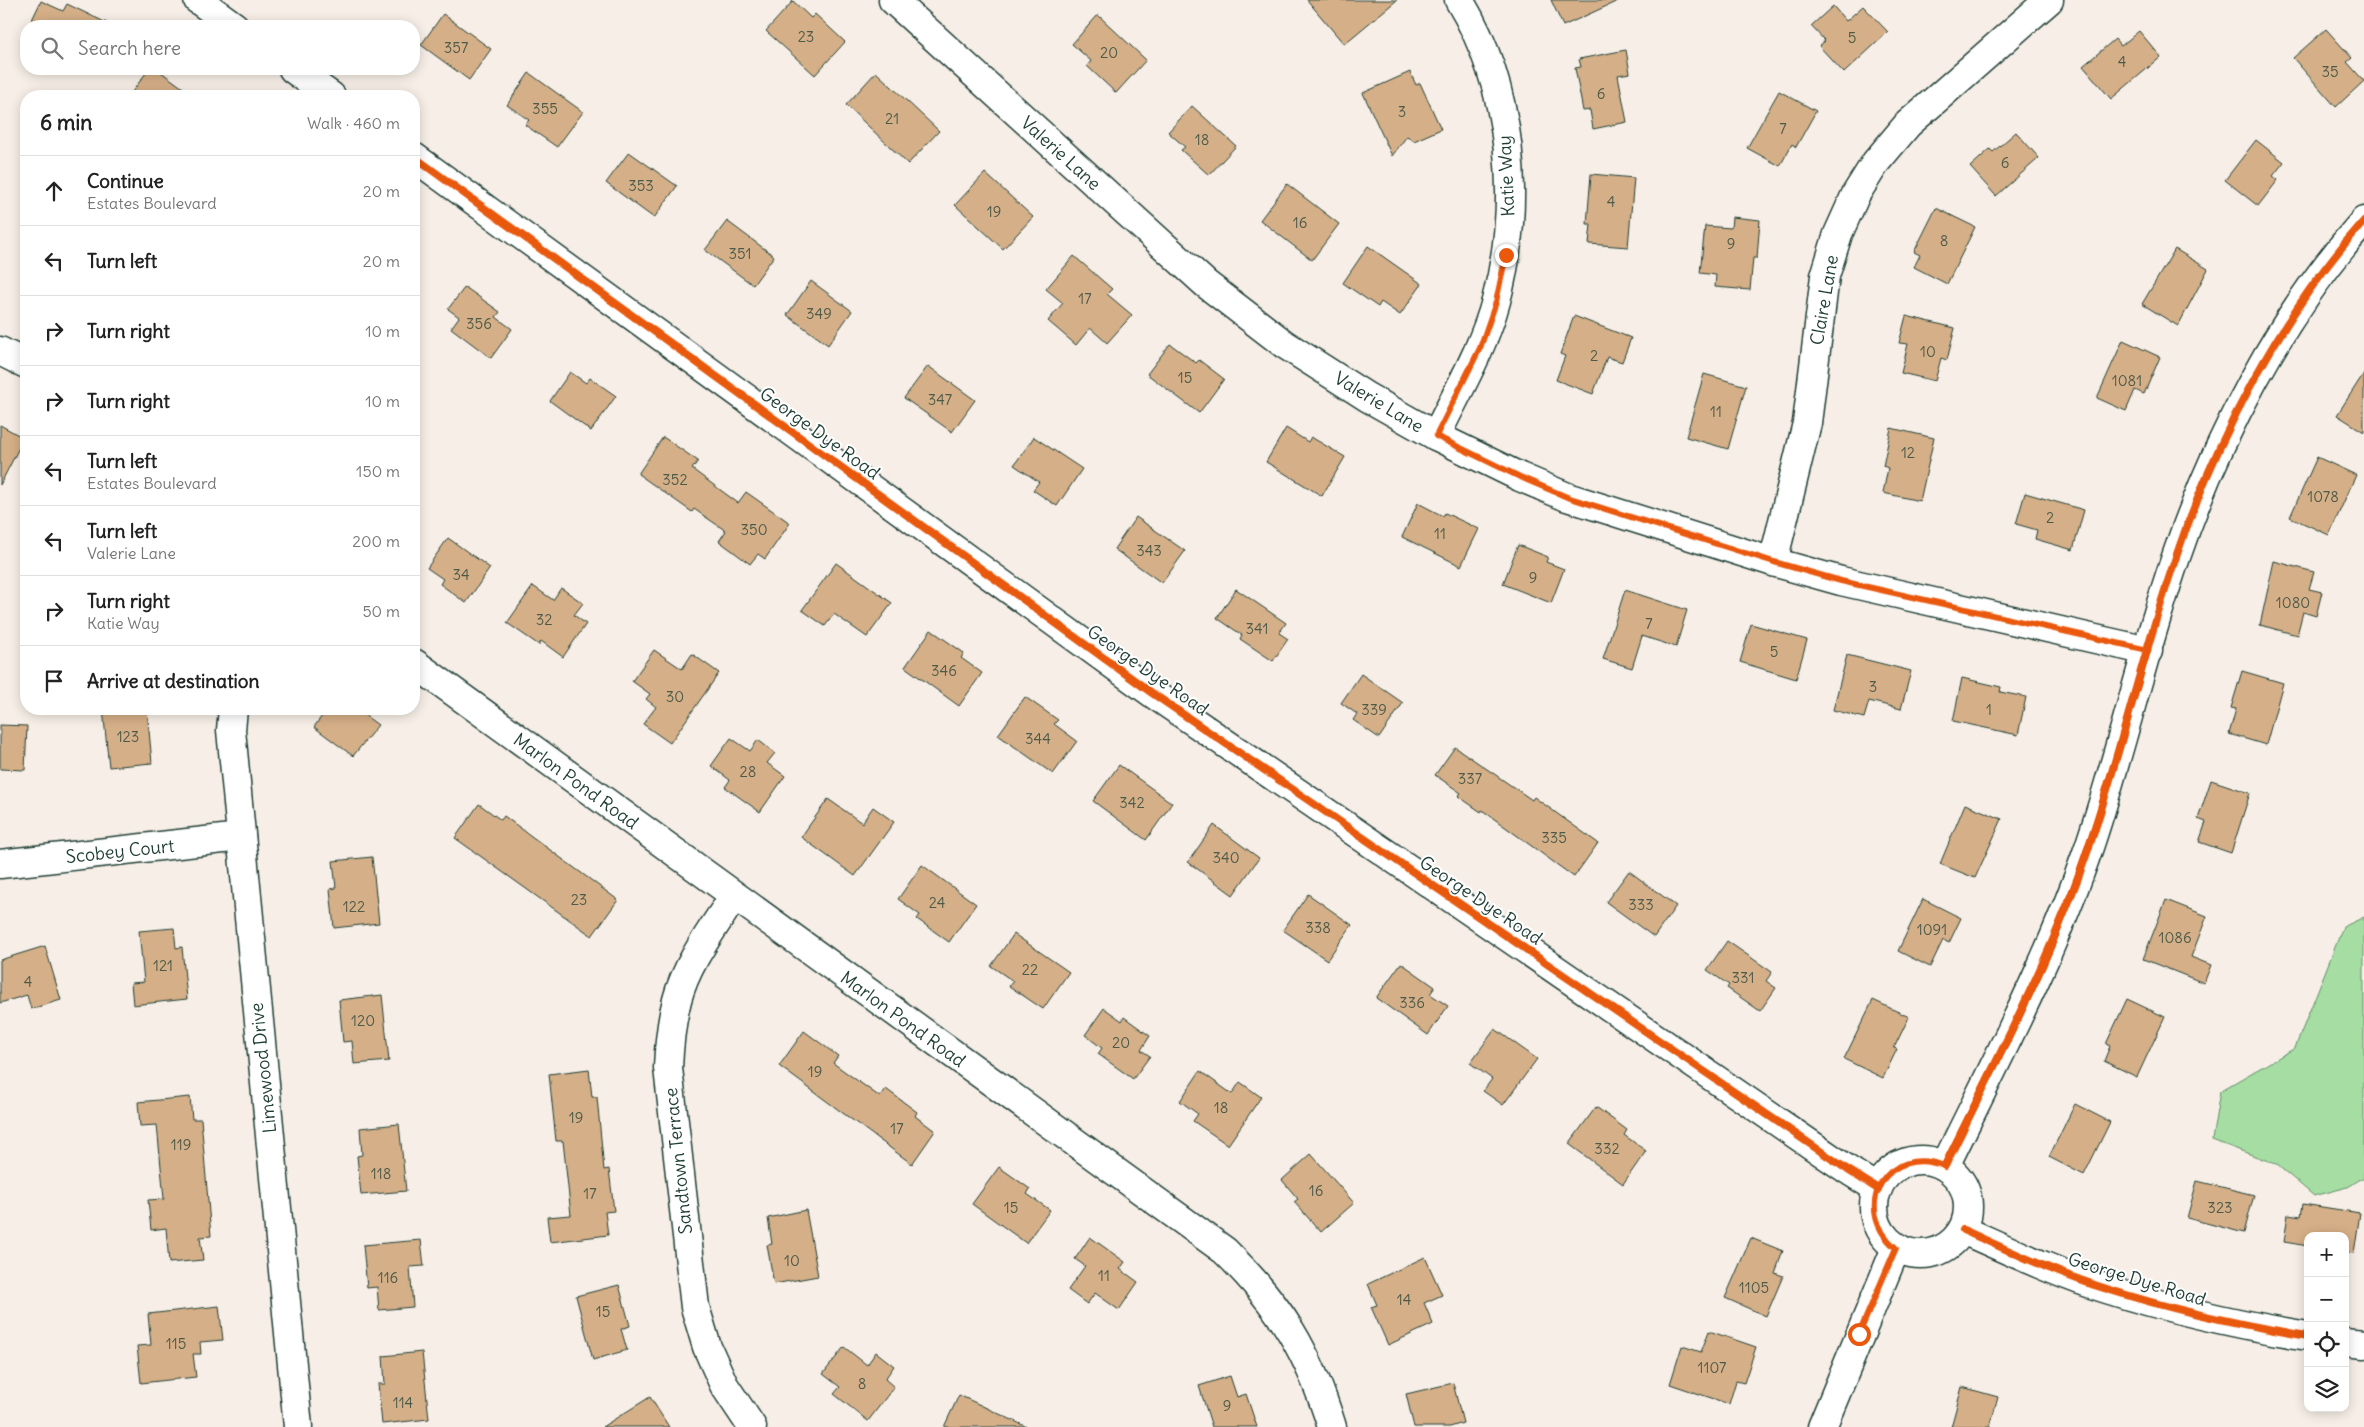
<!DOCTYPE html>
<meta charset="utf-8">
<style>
:root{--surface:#fff;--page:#f6f6f6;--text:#222;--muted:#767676;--line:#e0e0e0}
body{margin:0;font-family:Delius,sans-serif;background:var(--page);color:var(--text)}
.controls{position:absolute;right:15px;bottom:15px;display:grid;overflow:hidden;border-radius:10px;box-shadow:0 2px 12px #0003}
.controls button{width:45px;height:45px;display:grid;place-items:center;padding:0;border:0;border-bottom:1px solid var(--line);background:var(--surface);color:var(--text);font:25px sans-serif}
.stop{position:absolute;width:15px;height:15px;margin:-11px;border:4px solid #ea580c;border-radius:50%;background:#fff}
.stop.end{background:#ea580c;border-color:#fff;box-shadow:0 1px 5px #0008}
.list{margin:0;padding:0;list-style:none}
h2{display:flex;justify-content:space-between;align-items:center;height:65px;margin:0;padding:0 20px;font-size:21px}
h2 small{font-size:16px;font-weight:400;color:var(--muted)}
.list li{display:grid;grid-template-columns:32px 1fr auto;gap:15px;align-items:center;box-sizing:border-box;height:70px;padding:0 20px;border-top:1px solid var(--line)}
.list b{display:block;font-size:19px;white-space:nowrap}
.list p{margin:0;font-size:16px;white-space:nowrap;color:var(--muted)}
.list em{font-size:16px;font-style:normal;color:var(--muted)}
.icon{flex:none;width:28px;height:28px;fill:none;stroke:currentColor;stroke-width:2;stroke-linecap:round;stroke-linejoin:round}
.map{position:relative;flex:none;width:2364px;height:1427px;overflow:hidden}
.search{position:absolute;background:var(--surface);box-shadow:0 2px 12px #0003;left:20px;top:20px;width:400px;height:55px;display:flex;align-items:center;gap:12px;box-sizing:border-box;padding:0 18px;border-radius:20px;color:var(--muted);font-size:19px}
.panel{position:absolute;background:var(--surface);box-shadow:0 2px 12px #0003;left:20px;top:90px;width:400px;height:625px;border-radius:20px}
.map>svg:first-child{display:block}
</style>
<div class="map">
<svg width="2364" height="1427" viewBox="0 0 2364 1427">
<rect width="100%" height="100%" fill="#f7efe7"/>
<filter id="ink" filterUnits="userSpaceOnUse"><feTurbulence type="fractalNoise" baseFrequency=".02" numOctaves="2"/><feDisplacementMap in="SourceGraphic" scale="10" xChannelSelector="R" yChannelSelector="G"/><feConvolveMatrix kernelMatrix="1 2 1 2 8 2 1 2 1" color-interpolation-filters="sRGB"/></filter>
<g filter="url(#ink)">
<polygon fill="#a5dda2" stroke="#628d6b" points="2364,917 2364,1177 2348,1187 2314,1196 2276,1164 2212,1140 2220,1091 2295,1048 2343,927"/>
<g fill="#d5af87" stroke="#1f3d34">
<polygon points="1307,0 1397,0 1344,44"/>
<polygon points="1551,0 1620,0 1563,26"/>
<polygon points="41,1 63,11 67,4 113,26 29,26"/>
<polygon points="793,1 811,18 815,14 845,42 815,75 766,31"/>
<polygon points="1833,6 1846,21 1863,6 1888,32 1844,73 1819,46 1825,41 1811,26"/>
<polygon points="443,14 491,49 469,80 421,45"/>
<polygon points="1098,15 1146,60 1116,93 1087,66 1091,61 1072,44"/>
<polygon points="2326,29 2352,58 2347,62 2364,81 2336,107 2293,58"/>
<polygon points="2139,31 2161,57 2111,99 2083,66 2115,39 2121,46"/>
<polygon points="1626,50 1630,73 1618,75 1627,122 1593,129 1590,110 1583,111 1575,68 1581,67 1579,59"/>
<polygon points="149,69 157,69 194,96 129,96"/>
<polygon points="876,72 939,131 908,164 846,105"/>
<polygon points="1410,72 1416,85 1420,83 1441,129 1414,141 1407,136 1392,156 1363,93"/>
<polygon points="529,73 583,112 557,147 525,125 529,120 507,105"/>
<polygon points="1779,91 1816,111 1796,147 1792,144 1780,166 1747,148"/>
<polygon points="1192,106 1236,146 1209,175 1181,150 1185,147 1168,132"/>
<polygon points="2016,132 2039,158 1996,196 1970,167 1990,149 1993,152"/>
<polygon points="2256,140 2284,162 2273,176 2278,180 2258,206 2225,180"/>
<polygon points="629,152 677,186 654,218 606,183"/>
<polygon points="985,173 1033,217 1003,249 955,205"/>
<polygon points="1591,174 1634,178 1628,247 1589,244 1591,224 1587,224"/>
<polygon points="1287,184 1339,224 1312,260 1260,220"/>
<polygon points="1936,208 1975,227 1947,284 1914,267 1920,255 1914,252"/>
<polygon points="1732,217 1760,220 1757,258 1753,258 1750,290 1715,287 1716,275 1700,273 1705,226 1731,228"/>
<polygon points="727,221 774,256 753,285 705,250"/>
<polygon points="1368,246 1422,284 1400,315 1381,302 1378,307 1343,283"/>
<polygon points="2175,249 2208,269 2178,326 2142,304"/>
<polygon points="1074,256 1112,289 1107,294 1132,315 1107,343 1090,328 1076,345 1048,321 1063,303 1046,289"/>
<polygon points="811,281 852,311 828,345 787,315"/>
<polygon points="465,287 500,312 496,317 512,329 491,358 451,328 459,317 448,309"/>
<polygon points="1574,316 1631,338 1622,362 1607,357 1593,394 1556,380 1565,356 1560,354"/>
<polygon points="1906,316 1955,328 1947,360 1941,358 1935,381 1901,373 1908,344 1899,343"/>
<polygon points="2123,340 2160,357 2144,394 2135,390 2126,411 2097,398"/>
<polygon points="1170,344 1196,363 1199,360 1224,379 1199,413 1147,374"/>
<polygon points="928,366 975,400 952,432 904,398"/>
<polygon points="570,372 586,383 590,378 616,396 591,431 550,401"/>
<polygon points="2364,373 2364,432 2337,415"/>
<polygon points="1704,374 1746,386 1728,449 1686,437"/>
<polygon points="0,425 24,438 0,485"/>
<polygon points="1286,428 1308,442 1311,437 1345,457 1322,496 1266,462"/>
<polygon points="1891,428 1934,438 1920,501 1883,493 1888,468 1883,466"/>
<polygon points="663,437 698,461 692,469 738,503 746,492 790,523 765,559 758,554 750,564 719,541 726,531 694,509 692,512 638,474"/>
<polygon points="1034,437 1082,469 1057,506 1033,490 1039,482 1014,465"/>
<polygon points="2317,457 2356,475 2329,535 2290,517"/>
<polygon points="2025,493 2084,510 2073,550 2035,539 2037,530 2016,524"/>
<polygon points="1418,503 1443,516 1445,513 1479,529 1461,566 1402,537"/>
<polygon points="1136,517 1185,551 1162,583 1114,549"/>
<polygon points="448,538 490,568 466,603 440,584 443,579 427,568"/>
<polygon points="1518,545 1548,557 1546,562 1564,569 1551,603 1503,584"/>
<polygon points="2274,561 2314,572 2309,589 2322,592 2316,616 2303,612 2297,635 2260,625"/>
<polygon points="836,563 892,603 867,637 834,614 825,626 802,610"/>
<polygon points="533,586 553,600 561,588 583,603 574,615 586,624 563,657 541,641 539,645 507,623"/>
<polygon points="1236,589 1286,623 1279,633 1288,639 1273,661 1240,639 1242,635 1217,618"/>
<polygon points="1625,590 1687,610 1676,647 1642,636 1632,668 1603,659"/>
<polygon points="1751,624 1807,640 1796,679 1740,662"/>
<polygon points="931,630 964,653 961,658 982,673 959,706 905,667"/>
<polygon points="654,650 682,669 692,654 719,673 670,743 643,724 656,707 646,699 650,694 632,681"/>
<polygon points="1847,655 1911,671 1901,709 1869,701 1864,718 1833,710"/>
<polygon points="2242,671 2283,683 2266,745 2229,734 2236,709 2231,708"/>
<polygon points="1361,674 1403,703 1379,738 1353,720 1357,714 1341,703"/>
<polygon points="1962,678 2001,687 2000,692 2026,697 2018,735 1953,721"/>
<polygon points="1025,697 1058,720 1054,724 1077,741 1053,774 998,735"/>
<polygon points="103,709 147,709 152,763 109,767"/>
<polygon points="327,709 356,709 378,725 353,756 314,727"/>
<polygon points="0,725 27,726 25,770 0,769"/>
<polygon points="731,738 750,751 758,740 775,753 767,763 785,776 760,812 725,787 730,780 711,766"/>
<polygon points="1455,747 1532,800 1534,797 1598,843 1574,877 1482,810 1481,812 1458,796 1461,793 1435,775"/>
<polygon points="1119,765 1172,803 1146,840 1093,801"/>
<polygon points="2211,780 2250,793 2231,853 2199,842 2206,822 2198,819"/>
<polygon points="828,799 862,823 873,807 894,822 855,876 801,837"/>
<polygon points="479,804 501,820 504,816 618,900 592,936 455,838"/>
<polygon points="1965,804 2002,819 1975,878 1940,864"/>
<polygon points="1214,825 1259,858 1233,895 1188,862"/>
<polygon points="372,857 379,923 334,928 330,889 336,888 333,861"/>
<polygon points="922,865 976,904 949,942 917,919 920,915 898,899"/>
<polygon points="1629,871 1676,906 1654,937 1606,902"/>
<polygon points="1308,894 1352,925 1327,960 1283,930"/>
<polygon points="1923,899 1961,918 1949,943 1943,940 1930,967 1898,951"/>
<polygon points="2166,900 2207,916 2191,957 2211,965 2204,983 2143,959"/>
<polygon points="174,928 176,948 182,947 187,999 133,1005 131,983 144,982 139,931"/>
<polygon points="1014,934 1069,972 1043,1009 1009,986 1013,981 991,966"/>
<polygon points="1727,941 1772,972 1766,981 1776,988 1760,1011 1727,988 1729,985 1707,970"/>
<polygon points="45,946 61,1000 31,1009 27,995 0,1003 0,960"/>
<polygon points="1401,963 1435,987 1430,994 1448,1006 1428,1035 1376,998"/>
<polygon points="382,995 389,1061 354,1064 352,1041 343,1042 339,1000"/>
<polygon points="2127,999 2165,1017 2137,1077 2104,1061 2110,1046 2106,1044"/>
<polygon points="1873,1000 1909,1017 1894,1048 1897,1049 1883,1078 1844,1059"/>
<polygon points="1104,1008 1122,1021 1124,1017 1150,1036 1141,1050 1150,1056 1133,1079 1098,1054 1102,1048 1085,1035"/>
<polygon points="1495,1029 1537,1059 1503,1105 1483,1091 1492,1079 1470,1063"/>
<polygon points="804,1031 838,1056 833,1063 880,1097 886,1089 917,1112 915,1116 935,1131 912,1164 779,1066"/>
<polygon points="589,1069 592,1097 597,1097 604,1170 609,1169 614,1211 605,1212 608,1235 550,1242 547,1217 571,1215 563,1141 556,1141 549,1074"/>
<polygon points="1200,1071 1232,1094 1240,1082 1261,1097 1228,1145 1193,1121 1198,1114 1180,1101"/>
<polygon points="190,1097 192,1119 201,1119 211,1236 200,1237 203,1260 169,1263 166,1228 151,1230 148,1200 164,1199 157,1125 140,1126 138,1102"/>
<polygon points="2075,1104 2110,1122 2084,1175 2049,1157"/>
<polygon points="1596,1107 1627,1130 1624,1135 1646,1151 1623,1184 1569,1144"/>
<polygon points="399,1124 406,1191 361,1195 357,1156 362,1155 360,1128"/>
<polygon points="1311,1154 1354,1203 1321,1232 1294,1202 1298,1199 1282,1180"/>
<polygon points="999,1167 1030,1189 1027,1194 1050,1210 1026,1243 972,1204"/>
<polygon points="2197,1181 2254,1195 2244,1233 2187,1218"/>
<polygon points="2303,1204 2360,1213 2354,1253 2345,1252 2345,1236 2308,1236 2308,1246 2284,1242 2288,1214 2301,1216"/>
<polygon points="806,1210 818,1276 774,1284 767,1245 772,1244 768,1218"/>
<polygon points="1090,1237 1125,1262 1120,1269 1138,1282 1119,1310 1095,1293 1087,1304 1068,1290 1085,1266 1075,1259"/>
<polygon points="1751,1238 1783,1251 1775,1273 1783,1276 1766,1316 1725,1298"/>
<polygon points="421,1240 424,1266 410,1267 413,1307 379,1310 377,1287 367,1288 363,1245"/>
<polygon points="1425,1257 1442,1295 1424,1303 1433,1324 1388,1345 1371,1307 1377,1305 1368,1284"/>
<polygon points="619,1285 630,1326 621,1329 627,1350 593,1360 576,1296"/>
<polygon points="219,1306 223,1340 200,1342 201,1354 193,1354 196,1377 141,1383 137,1346 151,1345 148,1314"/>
<polygon points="1709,1331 1756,1347 1744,1383 1736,1381 1729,1404 1670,1384 1682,1346 1701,1352"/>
<polygon points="844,1347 867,1365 876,1352 894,1366 885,1379 894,1387 868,1421 834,1394 840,1387 823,1374"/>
<polygon points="422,1352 429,1419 382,1424 378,1384 385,1384 383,1356"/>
<polygon points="1230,1376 1237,1397 1246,1394 1257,1427 1212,1427 1199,1386"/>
<polygon points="1453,1383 1463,1423 1450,1427 1414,1427 1406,1394"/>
<polygon points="1962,1387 1998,1397 1990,1427 1951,1427"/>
<polygon points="959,1395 1027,1427 944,1427"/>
<polygon points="650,1397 669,1427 602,1427"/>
</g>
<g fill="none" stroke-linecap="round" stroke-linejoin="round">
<g stroke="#1f3d34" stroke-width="31">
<g id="street">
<polyline points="893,0 1206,284 1284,344 1367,397 1436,436 1520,477 1567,497 1773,562 1841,581 2148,651"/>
<polyline points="0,351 26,364"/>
<path d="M 1436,436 C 1457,392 1483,349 1496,301 C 1522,202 1513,89 1459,0"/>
<polyline points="1773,562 1807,423 1825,276 1838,234 1856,194 1876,162 1908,124 2049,0"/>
<path d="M 414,663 L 1225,1251 C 1281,1306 1309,1352 1332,1427"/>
<polyline points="233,709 231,730 298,1427"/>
<polyline points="0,864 241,837"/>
<path d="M 734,896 C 713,929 687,962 677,1000 C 671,1023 669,1045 668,1068 L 695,1307 L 707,1347 L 724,1385 L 752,1427"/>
<polyline points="1822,1427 1896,1248"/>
</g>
</g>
<g stroke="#1f3d34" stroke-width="31">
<g id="secondary">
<polyline points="198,0 234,26"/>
<polyline points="293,69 331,96"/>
<polyline points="414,157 1152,693 1848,1170 1878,1189"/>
<circle cx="1921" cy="1207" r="47"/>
<path d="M 1945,1166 C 1996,1061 2051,958 2089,847 C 2121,752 2143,652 2176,557 C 2216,439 2281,314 2364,221"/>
<path d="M 1963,1230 C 2010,1251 2058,1274 2107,1289 C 2173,1310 2240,1325 2308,1336"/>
<polyline points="2345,1342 2364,1344"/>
</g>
</g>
<use href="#street" stroke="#fff" stroke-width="28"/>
<use href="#secondary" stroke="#fff" stroke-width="28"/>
<g stroke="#fff" stroke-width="11">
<g id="cycleway">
<polyline points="414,157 1152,693 1848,1170 1878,1189"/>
<path d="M 1945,1166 C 1996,1061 2051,958 2089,847 C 2121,752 2143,652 2176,557 C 2216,439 2281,314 2364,221"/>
<path d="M 1963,1230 C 2010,1251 2058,1274 2107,1289 C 2173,1310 2240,1325 2308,1336"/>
</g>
</g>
<use href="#cycleway" stroke="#e8590c" stroke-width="8"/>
</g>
</g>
<g fill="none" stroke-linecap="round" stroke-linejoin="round" filter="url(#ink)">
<path stroke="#ea580c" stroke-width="6" d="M 1506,255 L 1496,302 L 1480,348 L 1436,436 L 1520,477 L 1567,497 L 1774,562 L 1841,581 L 2148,650 C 2120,743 2094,837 2059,927 C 2027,1009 1983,1087 1944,1166 C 1887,1143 1849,1208 1896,1248 L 1859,1334"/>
</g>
<g text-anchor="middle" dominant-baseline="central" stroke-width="4" stroke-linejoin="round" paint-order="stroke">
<g font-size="15" fill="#4c5a49">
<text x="806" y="36">23</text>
<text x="1852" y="37">5</text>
<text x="456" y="47">357</text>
<text x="1109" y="52">20</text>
<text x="2122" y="61">4</text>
<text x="2330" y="71">35</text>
<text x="1601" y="93">6</text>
<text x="545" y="108">355</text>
<text x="1402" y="111">3</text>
<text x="892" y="118">21</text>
<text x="1783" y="128">7</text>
<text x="1202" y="139">18</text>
<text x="2005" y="162">6</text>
<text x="641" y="185">353</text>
<text x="1611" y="201">4</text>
<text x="994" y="211">19</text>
<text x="1300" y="222">16</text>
<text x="1944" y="240">8</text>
<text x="1731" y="243">9</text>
<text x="740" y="253">351</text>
<text x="1085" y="298">17</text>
<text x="819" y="313">349</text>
<text x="479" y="323">356</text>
<text x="1928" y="351">10</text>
<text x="1594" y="355">2</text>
<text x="1185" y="377">15</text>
<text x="2127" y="380">1081</text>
<text x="940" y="399">347</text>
<text x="1716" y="411">11</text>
<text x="1908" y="452">12</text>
<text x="675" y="479">352</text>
<text x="2323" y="496">1078</text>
<text x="2050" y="517">2</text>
<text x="754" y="529">350</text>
<text x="1440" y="533">11</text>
<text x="1149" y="550">343</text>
<text x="461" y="574">34</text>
<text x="1533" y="577">9</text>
<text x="2293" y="602">1080</text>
<text x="544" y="619">32</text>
<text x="1649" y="623">7</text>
<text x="1257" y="628">341</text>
<text x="1774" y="651">5</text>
<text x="944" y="670">346</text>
<text x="1873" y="686">3</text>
<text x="675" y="696">30</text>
<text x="1374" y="709">339</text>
<text x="1989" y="709">1</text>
<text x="128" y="736">123</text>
<text x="1038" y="738">344</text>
<text x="748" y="771">28</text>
<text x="1470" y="778">337</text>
<text x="1132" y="802">342</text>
<text x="1554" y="837">335</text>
<text x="1226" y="857">340</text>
<text x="579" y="899">23</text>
<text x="937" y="902">24</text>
<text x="1641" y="904">333</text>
<text x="354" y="906">122</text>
<text x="1318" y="927">338</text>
<text x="1932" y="929">1091</text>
<text x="2175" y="937">1086</text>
<text x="163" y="965">121</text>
<text x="1030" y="969">22</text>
<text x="1743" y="977">331</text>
<text x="28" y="981">4</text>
<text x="1412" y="1002">336</text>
<text x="363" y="1020">120</text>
<text x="1121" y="1042">20</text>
<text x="815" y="1071">19</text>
<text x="1221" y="1107">18</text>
<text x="576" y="1117">19</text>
<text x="897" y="1128">17</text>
<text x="181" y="1144">119</text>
<text x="1607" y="1148">332</text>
<text x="381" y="1173">118</text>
<text x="1316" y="1190">16</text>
<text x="590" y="1193">17</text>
<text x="1011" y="1207">15</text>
<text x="2220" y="1207">323</text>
<text x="792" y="1260">10</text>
<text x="1104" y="1275">11</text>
<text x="388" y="1277">116</text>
<text x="1754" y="1287">1105</text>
<text x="1404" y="1299">14</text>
<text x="603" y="1311">15</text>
<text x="176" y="1343">115</text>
<text x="1712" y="1367">1107</text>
<text x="862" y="1383">8</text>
<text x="403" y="1402">114</text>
<text x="1227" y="1405">9</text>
</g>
<g font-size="18" fill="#1f3d34" stroke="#fff">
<text transform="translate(1061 153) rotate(42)">Valerie Lane</text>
<text transform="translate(1506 176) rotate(-93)">Katie Way</text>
<text transform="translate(1824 300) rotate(-80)">Claire Lane</text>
<text transform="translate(1379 402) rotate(31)">Valerie Lane</text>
<text transform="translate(820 433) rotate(36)">George Dye Road</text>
<text transform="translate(1148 670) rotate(35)">George Dye Road</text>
<text transform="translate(576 781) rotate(36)">Marlon Pond Road</text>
<text transform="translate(120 851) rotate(-6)">Scobey Court</text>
<text transform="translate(1481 900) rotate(34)">George Dye Road</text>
<text transform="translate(903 1019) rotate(36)">Marlon Pond Road</text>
<text transform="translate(263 1068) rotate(-96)">Limewood Drive</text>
<text transform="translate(678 1161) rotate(-96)">Sandtown Terrace</text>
<text transform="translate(2137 1279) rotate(17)">George Dye Road</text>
</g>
</g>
</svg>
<div class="controls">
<button>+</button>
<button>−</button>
<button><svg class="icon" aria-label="locate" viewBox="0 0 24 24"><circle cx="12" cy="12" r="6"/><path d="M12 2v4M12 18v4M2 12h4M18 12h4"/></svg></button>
<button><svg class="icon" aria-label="layers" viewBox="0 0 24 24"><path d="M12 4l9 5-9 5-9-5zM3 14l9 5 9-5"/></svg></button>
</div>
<div class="stop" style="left:1859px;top:1334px"></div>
<div class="stop end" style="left:1506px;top:255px"></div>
<div class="search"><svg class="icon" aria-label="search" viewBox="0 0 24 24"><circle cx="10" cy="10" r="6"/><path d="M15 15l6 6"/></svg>Search here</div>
<section class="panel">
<h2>6 min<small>Walk · 460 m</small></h2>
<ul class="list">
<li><svg class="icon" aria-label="ahead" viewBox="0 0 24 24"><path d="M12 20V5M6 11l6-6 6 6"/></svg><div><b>Continue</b><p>Estates Boulevard</p></div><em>20 m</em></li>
<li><svg class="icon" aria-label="left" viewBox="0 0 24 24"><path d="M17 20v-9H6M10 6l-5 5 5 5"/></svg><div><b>Turn left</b></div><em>20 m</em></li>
<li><svg class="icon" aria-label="right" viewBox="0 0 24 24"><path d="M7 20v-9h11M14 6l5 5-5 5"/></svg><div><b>Turn right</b></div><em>10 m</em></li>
<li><svg class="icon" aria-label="right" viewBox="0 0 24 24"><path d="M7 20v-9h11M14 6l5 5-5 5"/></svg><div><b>Turn right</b></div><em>10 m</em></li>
<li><svg class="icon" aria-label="left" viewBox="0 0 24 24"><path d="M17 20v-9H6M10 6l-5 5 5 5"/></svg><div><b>Turn left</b><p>Estates Boulevard</p></div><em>150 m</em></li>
<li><svg class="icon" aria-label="left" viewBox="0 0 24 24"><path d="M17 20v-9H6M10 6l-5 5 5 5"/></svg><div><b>Turn left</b><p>Valerie Lane</p></div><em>200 m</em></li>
<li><svg class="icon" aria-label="right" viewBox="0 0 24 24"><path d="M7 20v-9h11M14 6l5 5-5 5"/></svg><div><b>Turn right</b><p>Katie Way</p></div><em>50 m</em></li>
<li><svg class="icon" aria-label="arrive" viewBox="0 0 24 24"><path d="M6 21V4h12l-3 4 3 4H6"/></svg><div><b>Arrive at destination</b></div></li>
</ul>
</section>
</div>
